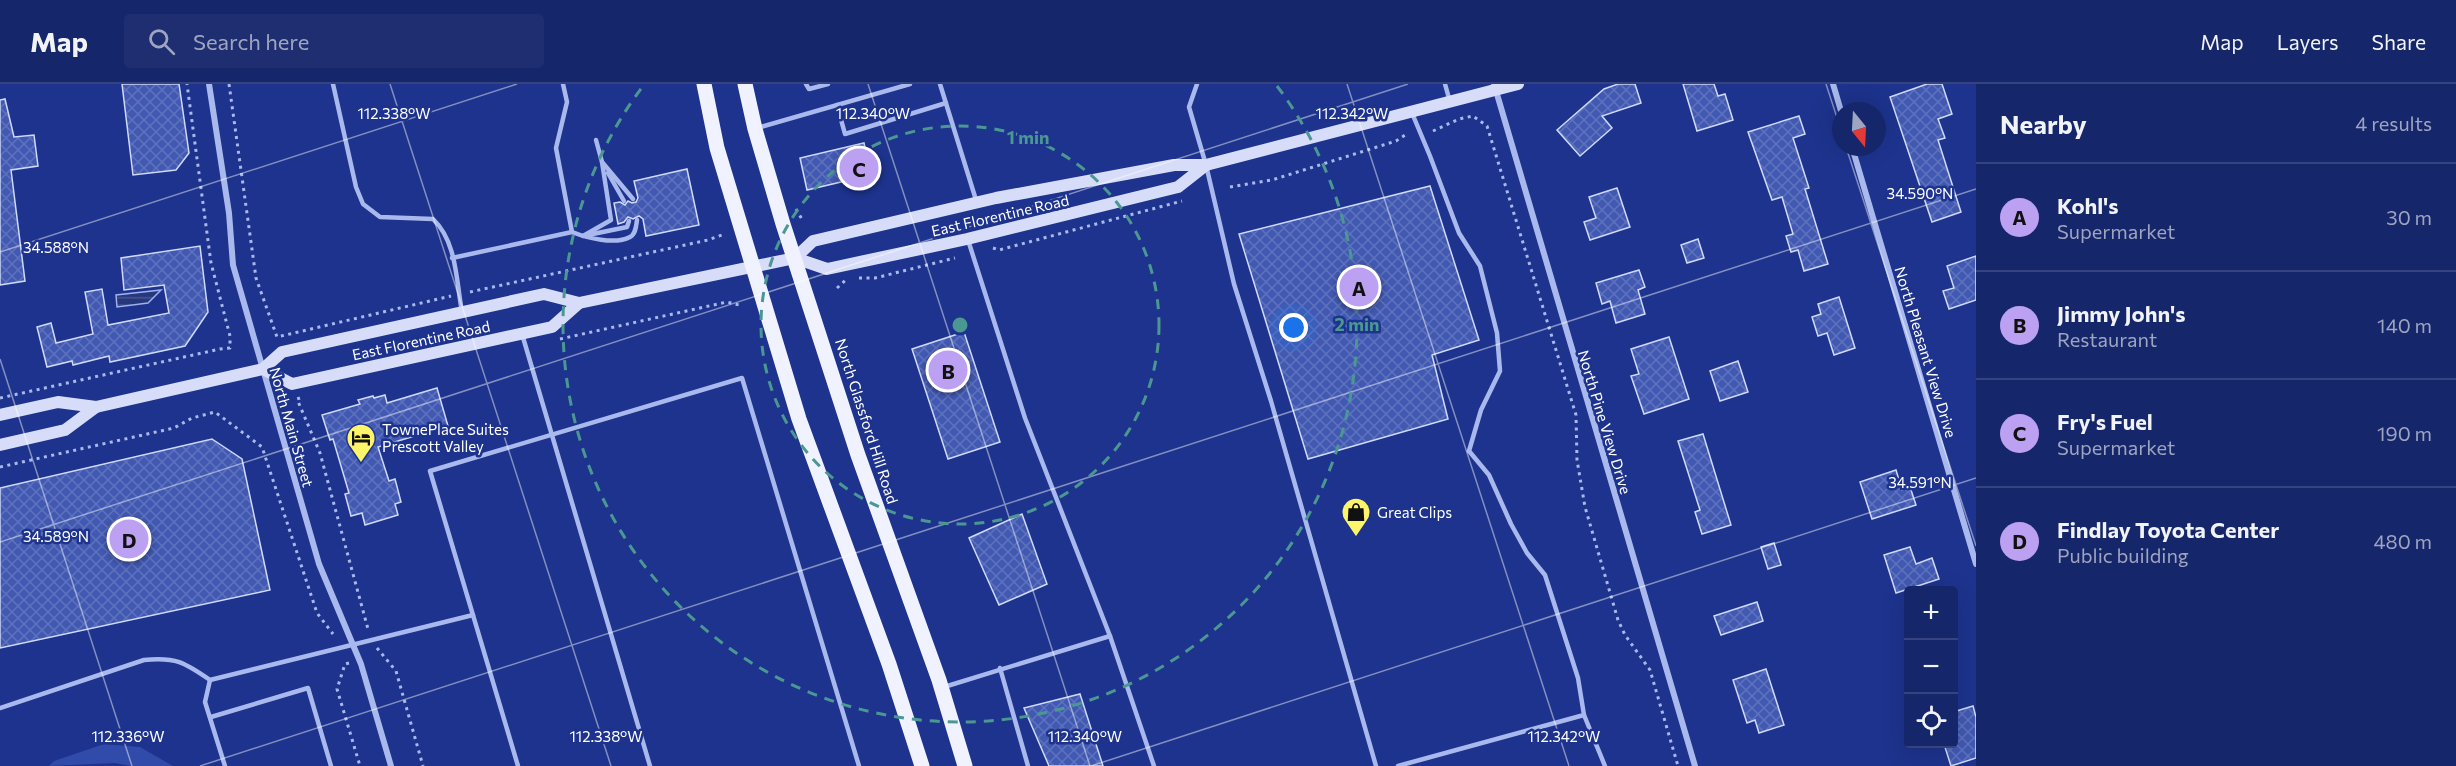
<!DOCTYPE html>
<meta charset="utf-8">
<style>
:root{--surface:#16266a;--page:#1f2e70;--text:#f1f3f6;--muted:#9ea5c1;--line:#35437e;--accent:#bca0f2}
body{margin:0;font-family:Commissioner,sans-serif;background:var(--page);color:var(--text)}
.controls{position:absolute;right:18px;bottom:18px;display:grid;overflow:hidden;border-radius:6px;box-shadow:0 6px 24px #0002}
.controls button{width:54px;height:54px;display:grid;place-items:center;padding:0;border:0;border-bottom:2px solid var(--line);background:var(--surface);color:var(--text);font:30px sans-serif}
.compass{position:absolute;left:1832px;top:18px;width:54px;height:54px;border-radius:50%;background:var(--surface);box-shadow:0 6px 24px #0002;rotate:162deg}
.you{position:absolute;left:1294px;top:244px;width:21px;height:21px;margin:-15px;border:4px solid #fff;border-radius:50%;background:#1a73e8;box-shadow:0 0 0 9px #1a73e833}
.badge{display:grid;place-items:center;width:39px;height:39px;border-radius:50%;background:var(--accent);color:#111;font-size:20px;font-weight:700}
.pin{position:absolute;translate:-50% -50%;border:3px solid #fff;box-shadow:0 2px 6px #0006}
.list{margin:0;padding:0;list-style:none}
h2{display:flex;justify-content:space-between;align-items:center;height:78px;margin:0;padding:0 24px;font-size:26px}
h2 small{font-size:20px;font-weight:400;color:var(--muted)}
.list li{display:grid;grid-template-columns:39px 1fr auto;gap:18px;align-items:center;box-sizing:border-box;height:108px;padding:0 24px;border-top:2px solid var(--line)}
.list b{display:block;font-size:22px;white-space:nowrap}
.list p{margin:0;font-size:20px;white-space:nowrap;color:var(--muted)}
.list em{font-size:20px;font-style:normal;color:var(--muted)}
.icon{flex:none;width:33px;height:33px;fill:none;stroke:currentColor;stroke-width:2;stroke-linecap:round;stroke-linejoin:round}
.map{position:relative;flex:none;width:1976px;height:682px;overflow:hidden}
header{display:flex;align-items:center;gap:36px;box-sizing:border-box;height:84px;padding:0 30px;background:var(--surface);border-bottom:2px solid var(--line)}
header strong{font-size:28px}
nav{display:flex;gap:33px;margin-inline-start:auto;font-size:21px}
.search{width:420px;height:54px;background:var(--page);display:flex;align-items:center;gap:15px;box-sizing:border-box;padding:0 21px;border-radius:6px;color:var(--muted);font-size:22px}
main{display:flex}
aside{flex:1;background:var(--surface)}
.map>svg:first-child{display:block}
</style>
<header>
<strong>Map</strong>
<div class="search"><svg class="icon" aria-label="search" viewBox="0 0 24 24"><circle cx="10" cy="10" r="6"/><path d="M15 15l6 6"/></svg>Search here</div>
<nav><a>Map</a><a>Layers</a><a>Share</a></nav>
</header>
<main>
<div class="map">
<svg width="1976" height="682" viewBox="0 0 1976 682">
<defs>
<pattern id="water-rules" width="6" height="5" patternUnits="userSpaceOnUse" patternTransform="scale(1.5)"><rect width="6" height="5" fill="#27377b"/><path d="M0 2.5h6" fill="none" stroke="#47558f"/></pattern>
<pattern id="building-cross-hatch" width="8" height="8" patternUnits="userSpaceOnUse" patternTransform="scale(1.5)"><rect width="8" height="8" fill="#4259b2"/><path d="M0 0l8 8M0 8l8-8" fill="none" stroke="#5e72be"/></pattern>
</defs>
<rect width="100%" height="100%" fill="#1d338d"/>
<polygon fill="#314baa" points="104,660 140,663 173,682 131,682 115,679 49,682 54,677"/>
<polygon fill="url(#water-rules)" stroke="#9eb0ee" stroke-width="1.5" points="161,206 148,219 117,223 116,211"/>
<g fill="url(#building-cross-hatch)" stroke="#d0d9f9" stroke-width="1.5">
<polygon points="122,0 179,0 189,69 176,86 133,91"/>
<polygon points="1618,0 1635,0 1641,19 1602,32 1612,44 1580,72 1557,46 1604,5"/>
<polygon points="1683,0 1714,0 1718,12 1725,10 1733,36 1697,47"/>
<polygon points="1927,0 1942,0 1952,30 1938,35 1945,54 1938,56 1961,128 1932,138 1890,13"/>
<polygon points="5,15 14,53 34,51 38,82 11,86 25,197 0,201 0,16"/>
<polygon points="1799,32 1805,50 1793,54 1809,104 1805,105 1828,180 1804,187 1798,166 1791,168 1786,152 1793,150 1782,113 1772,116 1748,48"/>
<polygon points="864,59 871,91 807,106 800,74"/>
<polygon points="687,85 699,141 646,152 643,135 639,132 633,135 628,133 624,138 618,140 614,119 620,118 625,121 628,117 632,119 636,118 638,114 634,97"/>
<polygon points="1430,102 1479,256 1432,271 1448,335 1308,375 1239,150"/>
<polygon points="1617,104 1630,143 1590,156 1584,138 1596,134 1589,113"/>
<polygon points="1698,155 1704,174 1687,179 1681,161"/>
<polygon points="200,162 208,228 185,262 110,278 109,272 73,281 72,277 47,283 37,243 51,239 56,259 93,250 85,208 102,205 108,241 169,229 164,201 124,206 121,174"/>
<polygon points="1976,172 1976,216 1949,225 1943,207 1954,204 1947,182"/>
<polygon points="1639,186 1645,203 1638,206 1645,230 1616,239 1610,217 1602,220 1596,199"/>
<polygon points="1839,213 1855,264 1834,271 1827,249 1818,252 1812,233 1821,230 1818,220"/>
<polygon points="964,248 1000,358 948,375 912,265"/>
<polygon points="1669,253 1689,315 1644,330 1631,292 1639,290 1631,265"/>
<polygon points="1738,277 1748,308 1720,317 1710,287"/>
<polygon points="437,304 448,342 378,363 389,397 395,395 401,418 395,420 398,431 365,441 362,429 351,432 345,410 349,409 333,355 330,356 322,331 360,320 358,316 373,312 374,314 385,311 387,319"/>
<polygon points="1703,350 1731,441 1702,450 1695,428 1700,426 1678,357"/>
<polygon points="212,355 242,375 270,506 0,564 0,404"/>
<polygon points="1896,386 1902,406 1910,403 1916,421 1872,435 1860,398"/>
<polygon points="1022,430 1047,500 999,521 969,454"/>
<polygon points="1774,459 1781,481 1768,485 1761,463"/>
<polygon points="1910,463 1916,480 1932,474 1939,495 1896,509 1884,471"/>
<polygon points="1757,518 1763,537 1721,551 1714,532"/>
<polygon points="1766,585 1784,641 1759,649 1755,636 1747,639 1733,596"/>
<polygon points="1080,610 1103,682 1049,682 1024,624"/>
<polygon points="1973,622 1976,633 1976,674 1951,682 1944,660 1953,660 1953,628"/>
</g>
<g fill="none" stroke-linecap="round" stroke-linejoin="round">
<g stroke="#aab9ed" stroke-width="3" stroke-dasharray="3 4.5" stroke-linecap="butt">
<polyline points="229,0 256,194 277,253 451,212"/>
<polyline points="1433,47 1459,35 1473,32 1487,42 1576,331 1577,376 1585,423 1618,536 1625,551 1650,586 1678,682"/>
<polyline points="1230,103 1272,96 1396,57 1405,51"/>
<polyline points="796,125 803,137"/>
<polyline points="993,164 999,166 1182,117"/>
<polyline points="859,194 875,194 955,174"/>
<polyline points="837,204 847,195"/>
<polyline points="470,208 708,156 722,151"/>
<polyline points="560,255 727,218 739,221"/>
<polyline points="0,314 220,265 230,264 230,252 211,179 187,0"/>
<polyline points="300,314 297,315 320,369 368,545"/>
<polyline points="0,383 174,344 192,334 215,328 262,363 317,529 333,550"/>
<polyline points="377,564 396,587 423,682"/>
<polyline points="349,579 345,580 337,605 360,682"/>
</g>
<g stroke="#aab9ed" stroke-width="4.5">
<path d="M 333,0 L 356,103 L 363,120 L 380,133 L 433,135 C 457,158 456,196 462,228"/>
<polyline points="806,0 809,5 828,0"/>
<polyline points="940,0 976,116"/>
<polyline points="1197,0 1189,23 1206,81 1234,200 1271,317 1376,682"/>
<polyline points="1445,0 1450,18"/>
<polyline points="837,21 845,50 946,19"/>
<polyline points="757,44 910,0"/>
<polyline points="596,56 602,78 633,115"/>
<polyline points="608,89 624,117"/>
<path d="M 572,148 C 587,154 615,161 630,153 C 636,150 636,142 637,136"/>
<polyline points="588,151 627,143 629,137"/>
<polyline points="583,152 611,136 602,78"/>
<polyline points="968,156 1025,334 1110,552 1154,682"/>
<polyline points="452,174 572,148 556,64 567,18 563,0"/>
<polyline points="522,250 650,682"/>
<polyline points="1000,584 1028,682"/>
<polyline points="210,596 205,618 225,682"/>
<polyline points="944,603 1110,552"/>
<path d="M 0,624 L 144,576 C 176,573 184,578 210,596 L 473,531"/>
<polyline points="1584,631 1605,682"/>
<polyline points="211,633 308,604 331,682"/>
<polyline points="518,682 430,387 742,294 859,682"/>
<polyline points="1398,682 1584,631 1578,594 1545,491 1527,469 1511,440 1489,391 1469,367 1481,326 1500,287 1497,249 1480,182 1459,149 1430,72 1412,29"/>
</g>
<g stroke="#aab9ed" stroke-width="6">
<polyline points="209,0 229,129 233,181 319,480 361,580 391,682"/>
<polyline points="1494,0 1695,682"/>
<polyline points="1833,0 1841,27"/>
<polyline points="1852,63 1976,480"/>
</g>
<g stroke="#d7ddf9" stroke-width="12">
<polyline points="795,174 827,185 967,155 1178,103 1206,81"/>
<polyline points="579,219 795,174 813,157 996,114 1174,81 1206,81 1518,0"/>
<polyline points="0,331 58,318 96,323 263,285 282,268 544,210 579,219 552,243 292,300 263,285"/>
<polyline points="0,361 65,346 96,323"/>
</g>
<g stroke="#f0f2ff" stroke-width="15">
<polyline points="704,0 717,64 799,335 889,580 922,682"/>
<polyline points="745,0 755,45 783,140 858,371 939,596 965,682"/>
</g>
</g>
<path fill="none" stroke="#fff" stroke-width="1.5" stroke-opacity="0.45" d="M 390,0 L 611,682M 868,0 L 1090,682M 1347,0 L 1569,682M 1826,0 L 1841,46M 1846,63 L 1976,462M 0,168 L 517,0M 0,275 L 132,682M 0,458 L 1408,0M 200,682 L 1976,105M 1091,682 L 1976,394"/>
<g fill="none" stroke="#4b9892" stroke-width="3" stroke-dasharray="10 8">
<circle cx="960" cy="241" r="199"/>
<path d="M1277 2A397 397 0 1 1 643 2"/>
</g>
<defs>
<g id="hotel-pin" transform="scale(1.5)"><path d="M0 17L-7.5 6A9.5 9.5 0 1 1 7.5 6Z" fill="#fcf469" stroke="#1d338d"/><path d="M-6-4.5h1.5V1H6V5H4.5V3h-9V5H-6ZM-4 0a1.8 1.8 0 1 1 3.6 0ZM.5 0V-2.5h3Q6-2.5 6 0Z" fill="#111"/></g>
<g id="shop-pin" transform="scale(1.5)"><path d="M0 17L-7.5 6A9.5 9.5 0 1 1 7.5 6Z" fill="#fcf469" stroke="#1d338d"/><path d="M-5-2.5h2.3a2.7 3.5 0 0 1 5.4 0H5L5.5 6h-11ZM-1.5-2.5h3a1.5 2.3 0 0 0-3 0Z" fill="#111"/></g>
</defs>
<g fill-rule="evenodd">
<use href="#hotel-pin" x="361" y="354"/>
<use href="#shop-pin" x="1356" y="428"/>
</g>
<g text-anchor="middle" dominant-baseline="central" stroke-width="5" stroke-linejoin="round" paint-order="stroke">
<g font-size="15" fill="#fff" stroke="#1d338d">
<text transform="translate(1000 131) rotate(-13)">East Florentine Road</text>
<text transform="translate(421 256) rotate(-12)">East Florentine Road</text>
<text transform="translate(1926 268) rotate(73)">North Pleasant View Drive</text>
<text transform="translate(867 337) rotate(72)">North Glassford Hill Road</text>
<text transform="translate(1605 338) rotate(73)">North Pine View Drive</text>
<text transform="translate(292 343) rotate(74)">North Main Street</text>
</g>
<g font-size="15" fill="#fff" stroke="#1d338d" text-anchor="start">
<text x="382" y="345">TownePlace Suites<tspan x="382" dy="17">Prescott Valley</tspan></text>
<text x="1377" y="428">Great Clips</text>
</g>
</g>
<g font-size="15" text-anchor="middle" fill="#fff" stroke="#1d338d" stroke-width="5" stroke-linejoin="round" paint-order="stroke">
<text x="394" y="35">112.338°W</text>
<text x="873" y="35">112.340°W</text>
<text x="1352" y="35">112.342°W</text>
<text x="1920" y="115">34.590°N</text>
<text x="56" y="169">34.588°N</text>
<text x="1920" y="404">34.591°N</text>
<text x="56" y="458">34.589°N</text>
<text x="128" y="658">112.336°W</text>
<text x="606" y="658">112.338°W</text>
<text x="1085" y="658">112.340°W</text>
<text x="1564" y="658">112.342°W</text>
</g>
<circle cx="960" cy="241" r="9" fill="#4b9892" stroke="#1d338d" stroke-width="3"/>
<g font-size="18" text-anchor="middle" font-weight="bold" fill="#4b9892" stroke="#1d338d" stroke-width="5" stroke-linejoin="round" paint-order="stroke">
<text x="1028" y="60">1 min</text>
<text x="1357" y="247">2 min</text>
</g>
</svg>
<div class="controls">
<button>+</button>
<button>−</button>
<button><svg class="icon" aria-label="locate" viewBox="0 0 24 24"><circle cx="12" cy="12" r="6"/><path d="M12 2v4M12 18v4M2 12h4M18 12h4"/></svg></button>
</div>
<svg class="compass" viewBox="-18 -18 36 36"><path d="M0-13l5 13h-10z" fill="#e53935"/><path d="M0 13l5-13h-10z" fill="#9ea5c1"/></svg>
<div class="you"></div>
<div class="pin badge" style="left:1359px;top:203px">A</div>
<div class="pin badge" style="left:948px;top:286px">B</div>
<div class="pin badge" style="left:859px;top:84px">C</div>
<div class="pin badge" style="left:129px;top:455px">D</div>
</div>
<aside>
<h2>Nearby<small>4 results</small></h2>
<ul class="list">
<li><span class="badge">A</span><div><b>Kohl's</b><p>Supermarket</p></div><em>30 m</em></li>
<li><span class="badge">B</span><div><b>Jimmy John's</b><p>Restaurant</p></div><em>140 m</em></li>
<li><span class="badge">C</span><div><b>Fry's Fuel</b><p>Supermarket</p></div><em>190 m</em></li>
<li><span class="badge">D</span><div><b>Findlay Toyota Center</b><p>Public building</p></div><em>480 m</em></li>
</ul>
</aside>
</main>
